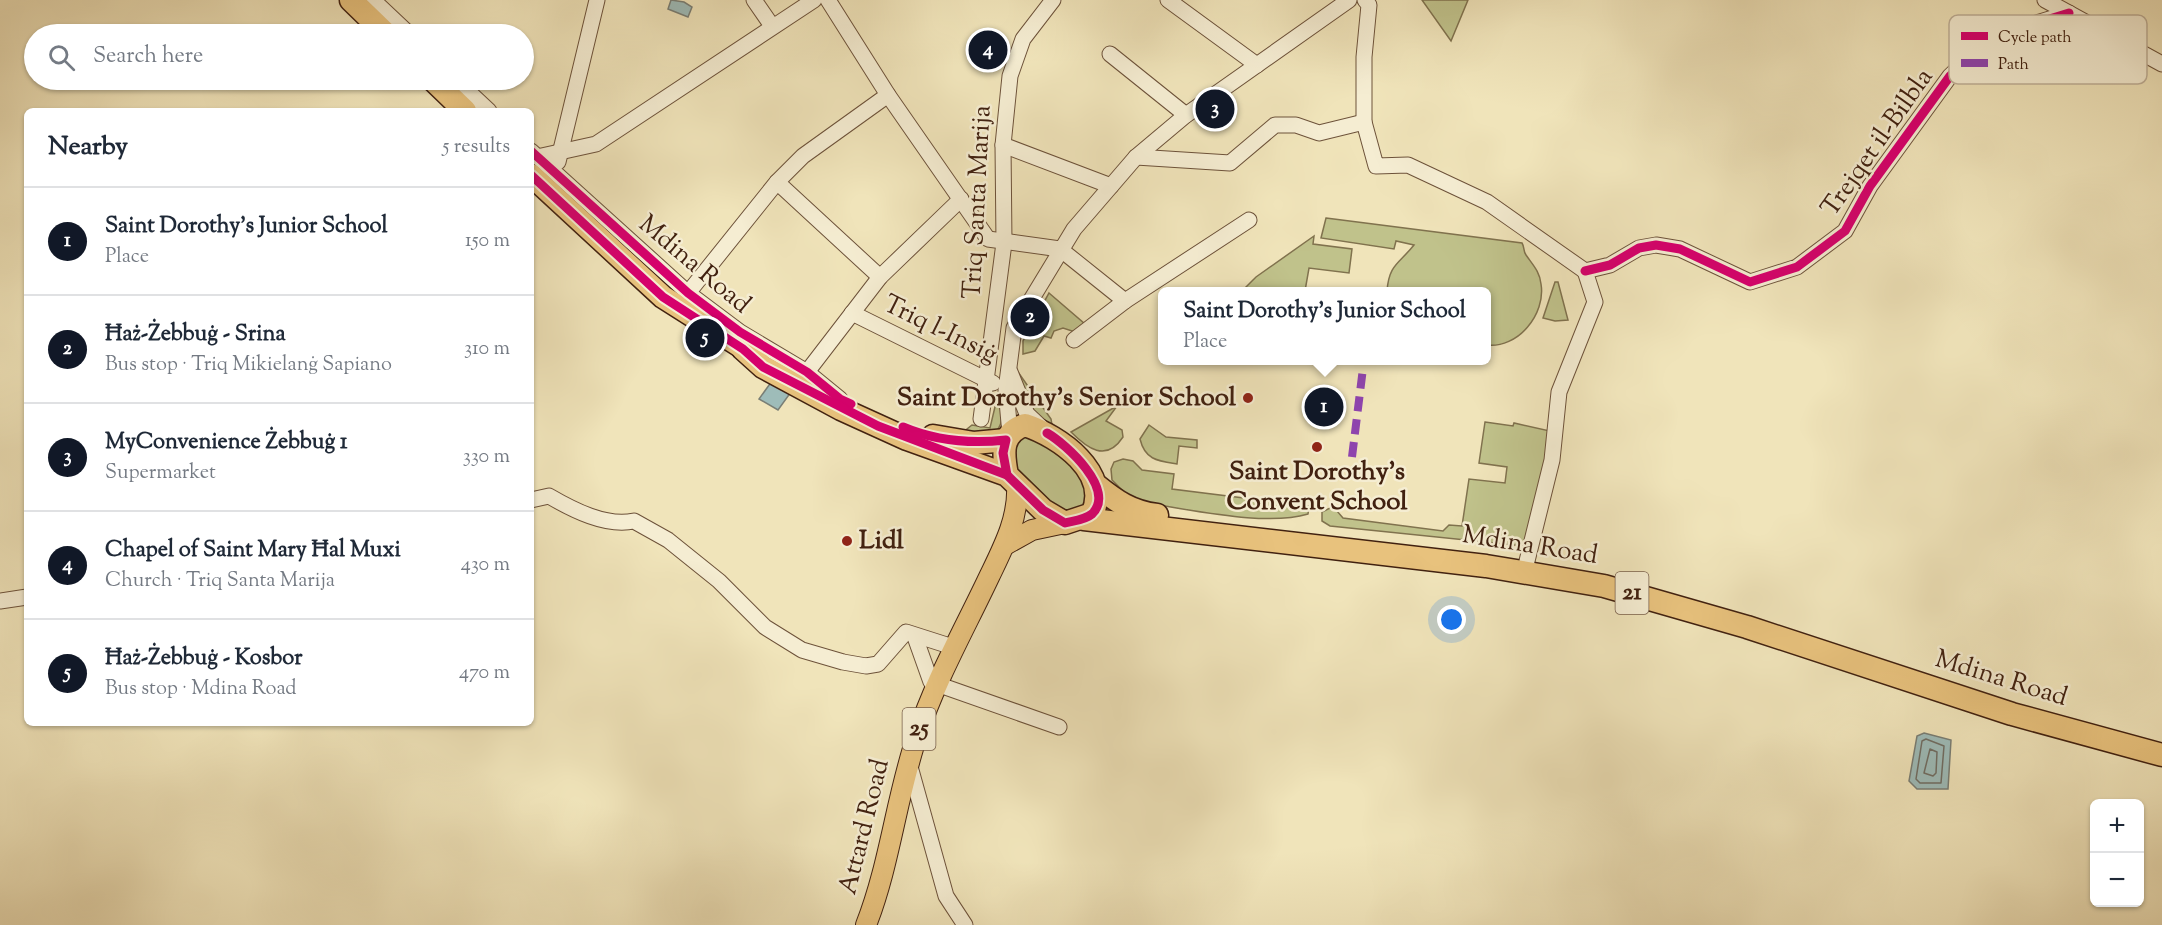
<!DOCTYPE html>
<meta charset="utf-8">
<style>
:root{--surface:#fff;--page:#f6f6f7;--text:#1f2937;--muted:#747a83;--line:#e0e1e3;--accent:#111827}
body{margin:0;font-family:"Sorts Mill Goudy",serif;background:var(--page);color:var(--text)}
.controls{position:absolute;right:18px;bottom:18px;display:grid;overflow:hidden;border-radius:9px;box-shadow:0 2px 4px #0004}
.controls button{width:54px;height:54px;display:grid;place-items:center;padding:0;border:0;border-bottom:2px solid var(--line);background:var(--surface);color:var(--text);font:30px sans-serif}
.you{position:absolute;left:1452px;top:620px;width:21px;height:21px;margin:-15px;border:4px solid #fff;border-radius:50%;background:#1a73e8;box-shadow:0 0 0 9px #1a73e833}
.badge{display:grid;place-items:center;width:39px;height:39px;border-radius:50%;background:var(--accent);color:#fff;font-size:20px;font-weight:700}
.pin{position:absolute;translate:-50% -50%;border:3px solid #fff;box-shadow:0 2px 6px #0006}
.popup{position:absolute;left:1158px;top:287px;width:333px;height:78px;box-sizing:border-box;display:grid;place-content:center;border-radius:9px;background:var(--surface);filter:drop-shadow(0 2px 4px #0005);font-size:20px;white-space:nowrap;color:var(--muted)}
.popup b{font-size:22px;color:var(--text)}
.popup::after{content:'';position:absolute;left:50%;top:100%;margin-left:-12px;border:12px solid transparent;border-top-color:var(--surface)}
.list{margin:0;padding:0;list-style:none}
h2{display:flex;justify-content:space-between;align-items:center;height:78px;margin:0;padding:0 24px;font-size:26px}
h2 small{font-size:20px;font-weight:400;color:var(--muted)}
.list li{display:grid;grid-template-columns:39px 1fr auto;gap:18px;align-items:center;box-sizing:border-box;height:108px;padding:0 24px;border-top:2px solid var(--line)}
.list b{display:block;font-size:22px;white-space:nowrap}
.list p{margin:0;font-size:20px;white-space:nowrap;color:var(--muted)}
.list em{font-size:20px;font-style:normal;color:var(--muted)}
.icon{flex:none;width:33px;height:33px;fill:none;stroke:currentColor;stroke-width:2;stroke-linecap:round;stroke-linejoin:round}
.map{position:relative;flex:none;width:2162px;height:925px;overflow:hidden}
.search{position:absolute;background:var(--surface);box-shadow:0 2px 4px #0004;left:24px;top:24px;width:510px;height:66px;display:flex;align-items:center;gap:15px;box-sizing:border-box;padding:0 21px;border-radius:33px;color:var(--muted);font-size:22px}
.panel{position:absolute;background:var(--surface);box-shadow:0 2px 4px #0004;left:24px;top:108px;width:510px;height:618px;border-radius:9px}
.map>svg:first-child{display:block}
</style>
<div class="map">
<svg width="2162" height="925" viewBox="0 0 2162 925">
<rect width="100%" height="100%" fill="#f0e4ba"/>
<filter id="stains"><feTurbulence type="fractalNoise" baseFrequency=".00333" numOctaves="4"/><feColorMatrix values="0 0 0 0 .2 0 0 0 0 .09 0 0 0 0 .02 0 0 0 .5 -.17"/></filter>
<radialGradient id="worn" r=".72"><stop offset=".6" stop-color="#630" stop-opacity="0"/><stop offset="1" stop-color="#630" stop-opacity=".3"/></radialGradient>
<g fill="#c0c28b" stroke="#80724e" stroke-width="1.5">
<polygon points="1422,0 1468,0 1451,41"/>
<path d="M 1326,218 L 1522,243 C 1525,248 1523,251 1526,255 C 1533,265 1540,272 1541,284 C 1546,314 1518,349 1486,345 L 1486,292 L 1387,291 C 1389,264 1399,264 1414,245 L 1396,241 L 1394,249 L 1321,238 Z"/>
<polygon points="1314,236 1313,244 1352,249 1349,273 1309,268 1305,291 1242,291 1256,277"/>
<polygon points="1555,282 1558,282 1568,320 1555,321 1543,318"/>
<polygon points="1049,293 1085,324 1075,332 1063,328 1054,331 1051,338 1044,336 1035,351 1023,354 1023,341"/>
<polygon points="1018,372 1051,419 1052,425 1030,410"/>
<path d="M 999,390 C 1006,437 1001,433 957,437 L 972,425 L 990,428 Z"/>
<path d="M 1117,406 L 1106,421 L 1122,430 L 1123,437 C 1106,463 1087,448 1071,432 Z"/>
<polygon points="1485,422 1513,426 1514,423 1550,431 1548,462 1524,546 1330,526 1322,521 1322,512 1330,508 1337,511 1343,518 1443,531 1449,525 1462,526 1469,479 1505,483 1507,467 1479,463"/>
<path d="M 1149,425 L 1166,437 L 1197,440 L 1197,448 L 1179,446 L 1177,464 C 1158,461 1145,460 1140,439 Z"/>
<polygon points="1031,436 1046,439 1086,480 1088,503 1070,512 1058,509 1013,466 1015,442 1019,438"/>
<path d="M 1123,459 L 1133,461 L 1142,470 L 1174,474 L 1172,489 L 1309,506 L 1308,514 C 1264,527 1191,509 1144,503 L 1126,494 L 1112,480 L 1111,469 L 1114,462 Z"/>
</g>
<g fill="#9ebcb9" stroke="#797e75" stroke-width="1.5">
<polygon points="671,0 684,2 692,7 688,17 668,9"/>
<polygon points="772,381 791,392 778,410 759,399"/>
<polygon points="1924,733 1951,740 1948,789 1917,789 1909,781 1917,736"/>
</g>
<g fill="none" stroke-linecap="round" stroke-linejoin="round">
<g stroke="#706e64" stroke-width="1.5">
<polygon points="1926,739 1944,746 1941,783 1920,783 1916,779 1922,741"/>
<polygon points="1930,749 1937,752 1936,773 1933,776 1924,773"/>
</g>
<g stroke="#6d523a" stroke-width="17">
<g id="minor">
<polyline points="373,0 409,34"/>
<polyline points="754,0 772,26"/>
<polyline points="828,0 888,95 988,239 1060,249 1125,301"/>
<polyline points="1168,0 1257,65"/>
<polyline points="1365,0 1369,5 1364,57 1364,122 1376,166 1408,165 1487,202 1585,271"/>
<polyline points="2045,0 2162,64"/>
<polyline points="1110,54 1186,115"/>
<polyline points="456,80 489,111"/>
<polyline points="1003,145 1111,186"/>
<polyline points="531,151 688,293 740,332 807,372 840,399"/>
<polyline points="537,157 596,144 814,0"/>
<polyline points="1136,157 1230,163 1275,125 1296,125 1319,133 1364,122"/>
<polyline points="558,162 597,0"/>
<polyline points="777,182 880,277"/>
<polyline points="1585,271 1610,265 1639,248 1656,245 1680,249 1750,282 1797,267 1845,231 1870,186 1950,76 1980,47 2001,34 2069,13"/>
<polyline points="688,293 777,182 803,156 888,95"/>
<polyline points="852,313 993,383"/>
<polyline points="1074,340 1125,301 1249,220"/>
<polyline points="807,372 880,277 961,199"/>
<polyline points="1010,372 1027,414 1042,428"/>
<polyline points="981,419 1004,243 1003,145 1010,76 1023,39 1053,0"/>
<polyline points="1010,434 1006,390 1014,328 1074,229 1136,157 1186,115 1349,0"/>
<path d="M 531,500 L 549,496 C 573,510 606,527 634,521 L 668,540 L 719,581 L 765,627 L 802,650 L 843,662 L 866,666 L 878,664 L 906,632 L 956,648"/>
<polyline points="1527,561 1552,460 1559,392 1595,302 1585,271"/>
<polyline points="0,601 27,597"/>
<polyline points="915,637 931,682 1059,727"/>
<polyline points="909,763 946,896 965,925"/>
</g>
</g>
<g stroke="#412110" stroke-width="22">
<g id="major">
<polyline points="1005,545 1032,530 1065,523"/>
<path d="M 866,925 C 890,864 896,798 917,736 C 935,681 965,628 990,575 C 1004,546 1019,517 1017,485"/>
</g>
</g>
<g stroke="#412110" stroke-width="25">
<g id="highway">
<polyline points="351,0 386,34"/>
<polyline points="433,80 465,111"/>
<polyline points="531,175 663,297 756,356"/>
<path d="M 743,349 L 763,367 L 841,409 L 907,439 L 1007,475 L 1043,510 L 1065,523 L 1092,514 C 1112,473 1059,436 1025,425 C 1000,433 1003,454 1007,475"/>
<polyline points="933,436 974,443 1006,440"/>
<path d="M 1096,485 C 1116,501 1131,512 1157,515"/>
<polyline points="1084,519 1486,566 1604,586 1747,627 2012,714 2162,755"/>
</g>
</g>
<use href="#minor" stroke="#f5edd2" stroke-width="15"/>
<use href="#major" stroke="#e8c27d" stroke-width="20"/>
<use href="#highway" stroke="#e8c27d" stroke-width="22"/>
<polyline stroke="#8e44ad" stroke-width="8" stroke-dasharray="15 8" stroke-linecap="butt" points="1352,457 1363,368"/>
<g stroke="#f5edd2" stroke-width="13">
<g id="cycleway">
<polyline points="531,151 688,293 740,332 807,372 840,399 851,404"/>
<path d="M 531,175 L 663,297 L 743,349 L 763,367 L 878,426 L 1007,475 L 1043,510 L 1065,523 C 1073,521 1085,520 1092,514 C 1117,490 1066,444 1047,433"/>
<polyline points="1585,271 1610,265 1639,248 1656,245 1680,249 1750,282 1797,267 1845,231 1870,186 1950,76 1980,47 2001,34 2069,13"/>
<path d="M 903,427 C 936,441 970,444 1006,440 L 1003,453 L 1007,475"/>
</g>
</g>
<use href="#cycleway" stroke="#d6006c" stroke-width="9"/>
</g>
<g fill="#8f2418" stroke="#f5edd2" stroke-width="2">
<circle cx="1248" cy="398" r="6"/>
<circle cx="1317" cy="447" r="6"/>
<circle cx="847" cy="541" r="6"/>
</g>
<g text-anchor="middle" dominant-baseline="central" stroke-width="5" stroke-linejoin="round" paint-order="stroke">
<g fill="#f5edd2" stroke="#775e4a" stroke-width="1.5">
<rect x="1615.5" y="572" width="33" height="42" rx="4.5"/>
<rect x="902.5" y="708" width="33" height="42" rx="4.5"/>
</g>
<g font-size="24" font-weight="bold" fill="#412110">
<text x="1632" y="593">21</text>
<text x="919" y="729">25</text>
</g>
<g font-size="26" fill="#412110" stroke="#f5edd2">
<text transform="translate(1878 143) rotate(-55)">Trejqet il-Bilbla</text>
<text transform="translate(978 202) rotate(-87)">Triq Santa Marija</text>
<text transform="translate(694 265) rotate(40)">Mdina Road</text>
<text transform="translate(940 330) rotate(26)">Triq l-Insiġ</text>
<text transform="translate(1530 546) rotate(9)">Mdina Road</text>
<text transform="translate(2001 679) rotate(17)">Mdina Road</text>
<text transform="translate(865 827) rotate(-76)">Attard Road</text>
</g>
<g font-size="26" font-weight="bold" fill="#412110" stroke="#f5edd2" text-anchor="end">
<text x="1236" y="398">Saint Dorothy's Senior School</text>
<text x="1317" y="472" text-anchor="middle">Saint Dorothy's<tspan x="1317" dy="30">Convent School</tspan></text>
<text x="859" y="541" text-anchor="start">Lidl</text>
</g>
</g>
<rect x="1949" y="15" width="198" height="69" rx="9" fill="#f5edd2" stroke="#bfb098" stroke-width="1.5"/>
<rect x="1961" y="32" width="27" height="8" fill="#d6006c"/>
<rect x="1961" y="59" width="27" height="8" fill="#8e44ad"/>
<g font-size="16" fill="#412110">
<text x="1998" y="42">Cycle path</text>
<text x="1998" y="69">Path</text>
</g>
<rect width="100%" height="100%" filter="url(#stains)"/>
<rect width="100%" height="100%" fill="url(#worn)"/>
</svg>
<div class="controls">
<button>+</button>
<button>−</button>
</div>
<div class="you"></div>
<div class="pin badge" style="left:1324px;top:407px">1</div>
<div class="popup"><b>Saint Dorothy's Junior School</b>Place</div>
<div class="pin badge" style="left:1030px;top:317px">2</div>
<div class="pin badge" style="left:1215px;top:109px">3</div>
<div class="pin badge" style="left:988px;top:50px">4</div>
<div class="pin badge" style="left:705px;top:338px">5</div>
<div class="search"><svg class="icon" aria-label="search" viewBox="0 0 24 24"><circle cx="10" cy="10" r="6"/><path d="M15 15l6 6"/></svg>Search here</div>
<section class="panel">
<h2>Nearby<small>5 results</small></h2>
<ul class="list">
<li><span class="badge">1</span><div><b>Saint Dorothy's Junior School</b><p>Place</p></div><em>150 m</em></li>
<li><span class="badge">2</span><div><b>Ħaż-Żebbuġ - Srina</b><p>Bus stop · Triq Mikielanġ Sapiano</p></div><em>310 m</em></li>
<li><span class="badge">3</span><div><b>MyConvenience Żebbuġ 1</b><p>Supermarket</p></div><em>330 m</em></li>
<li><span class="badge">4</span><div><b>Chapel of Saint Mary Ħal Muxi</b><p>Church · Triq Santa Marija</p></div><em>430 m</em></li>
<li><span class="badge">5</span><div><b>Ħaż-Żebbuġ - Kosbor</b><p>Bus stop · Mdina Road</p></div><em>470 m</em></li>
</ul>
</section>
</div>
